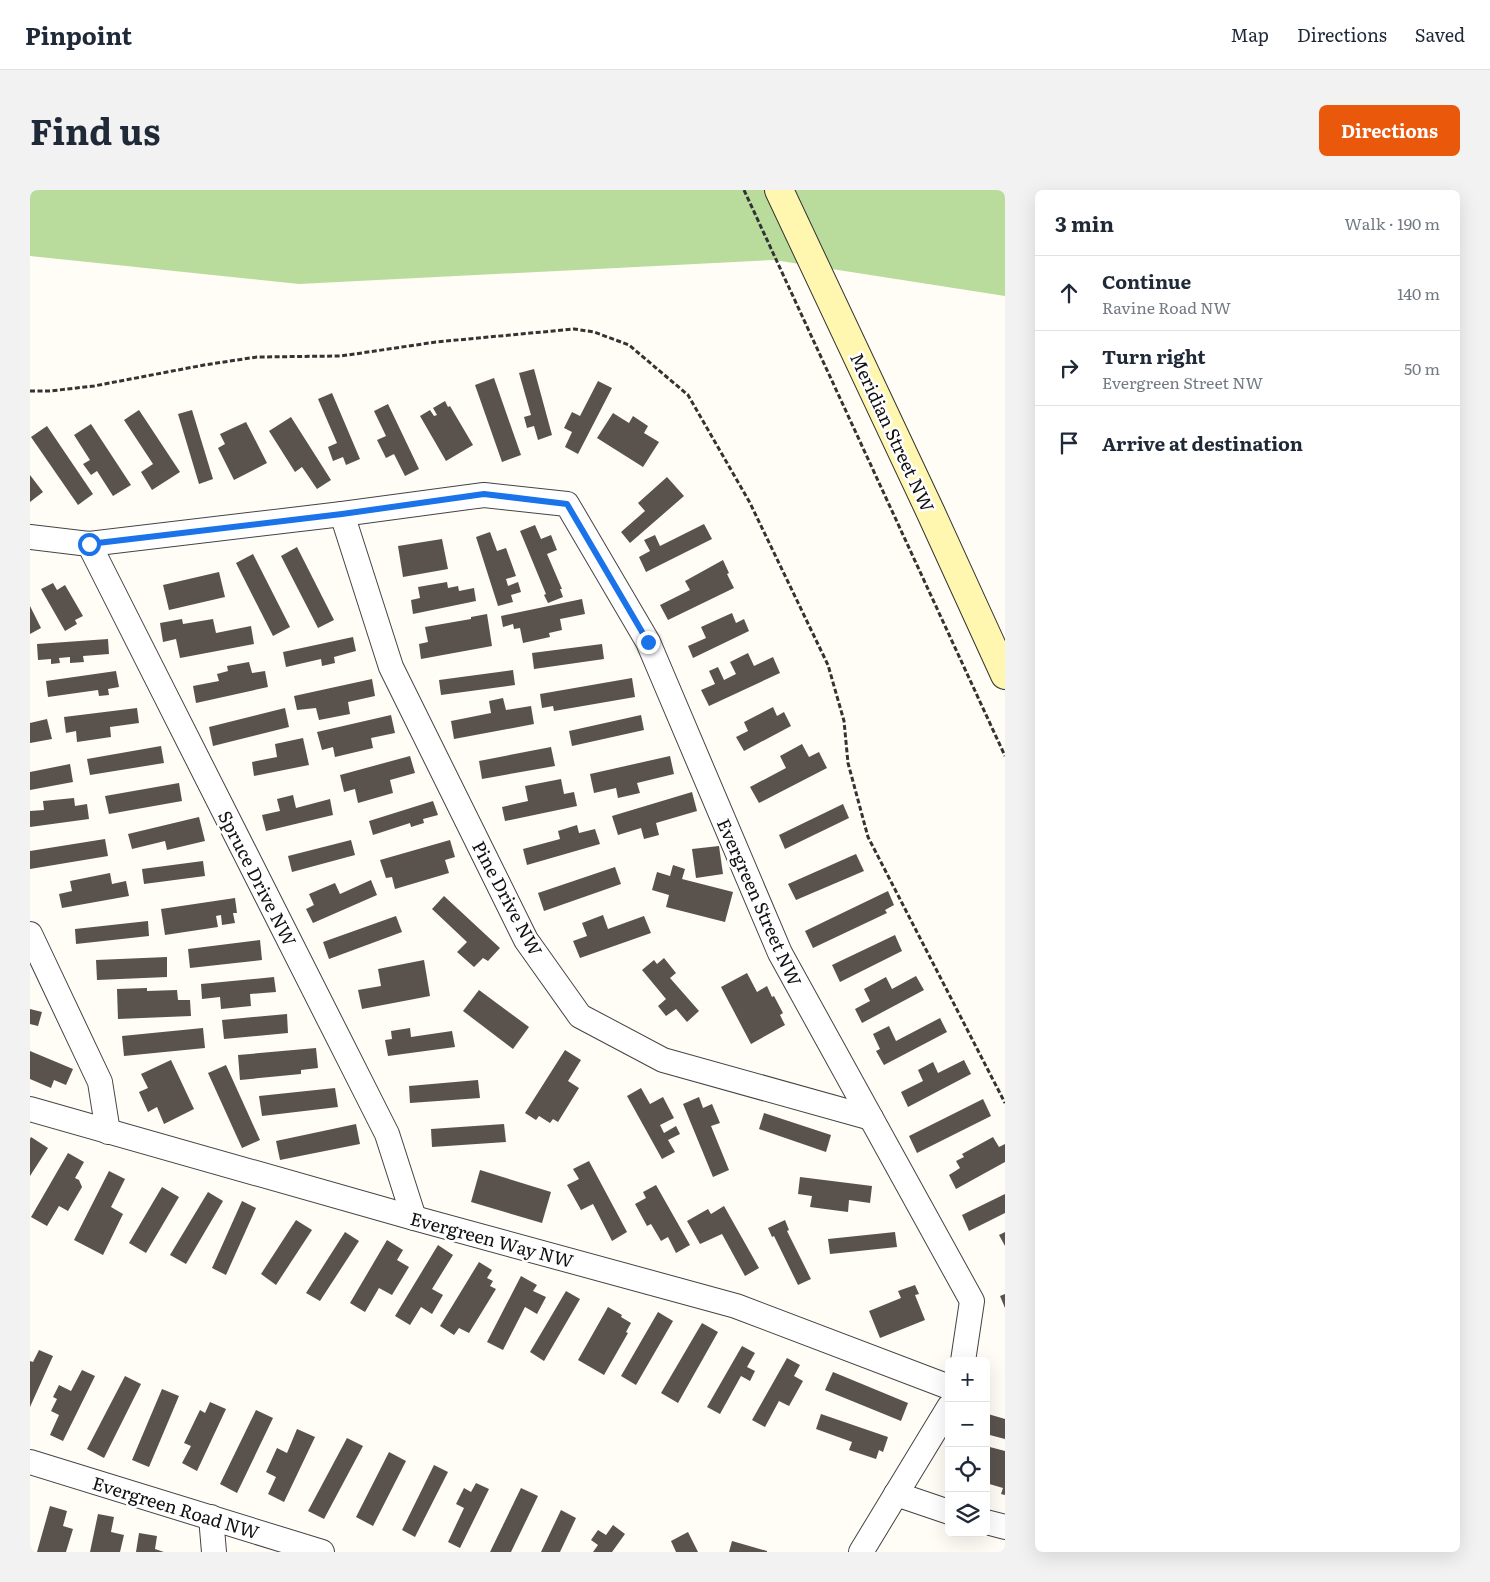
<!DOCTYPE html>
<meta charset="utf-8">
<style>
:root{--surface:#fff;--page:#f2f2f3;--text:#1f2937;--muted:#747a83;--line:#e0e1e3;--accent:#ea580c}
body{margin:0;font-family:Literata,serif;background:var(--page);color:var(--text)}
.controls{position:absolute;right:15px;bottom:15px;display:grid;overflow:hidden;border-radius:8px;box-shadow:0 5px 20px #0002}
.controls button{width:45px;height:45px;display:grid;place-items:center;padding:0;border:0;border-bottom:1px solid var(--line);background:var(--surface);color:var(--text);font:25px sans-serif}
.stop{position:absolute;width:15px;height:15px;margin:-11px;border:4px solid #1a73e8;border-radius:50%;background:#fff}
.stop.end{background:#1a73e8;border-color:#fff;box-shadow:0 1px 5px #0008}
.list{margin:0;padding:0;list-style:none}
h2{display:flex;justify-content:space-between;align-items:center;height:65px;margin:0;padding:0 20px;font-size:21px}
h2 small{font-size:16px;font-weight:400;color:var(--muted)}
.list li{display:grid;grid-template-columns:32px 1fr auto;gap:15px;align-items:center;box-sizing:border-box;height:75px;padding:0 20px;border-top:1px solid var(--line)}
.list b{display:block;font-size:19px;white-space:nowrap}
.list p{margin:0;font-size:16px;white-space:nowrap;color:var(--muted)}
.list em{font-size:16px;font-style:normal;color:var(--muted)}
.icon{flex:none;width:28px;height:28px;fill:none;stroke:currentColor;stroke-width:2;stroke-linecap:round;stroke-linejoin:round}
.map{position:relative;flex:none;width:975px;height:1362px;overflow:hidden;border-radius:8px}
header{display:flex;align-items:center;gap:30px;box-sizing:border-box;height:70px;padding:0 25px;background:var(--surface);border-bottom:1px solid var(--line)}
header strong{font-size:24px}
nav{display:flex;gap:28px;margin-inline-start:auto;font-size:18px}
.intro{display:flex;align-items:center;justify-content:space-between;box-sizing:border-box;height:120px;padding:0 30px}
h1{margin:0;font-size:35px}
.button{padding:12px 22px;border-radius:8px;background:var(--accent);color:#fff;font-size:18px;font-weight:700}
main{display:flex;gap:30px;padding:0 30px}
aside{flex:1;background:var(--surface);border-radius:8px;box-shadow:0 5px 20px #0002}
.map>svg:first-child{display:block}
</style>
<header>
<strong>Pinpoint</strong>
<nav><a>Map</a><a>Directions</a><a>Saved</a></nav>
</header>
<div class="intro"><h1>Find us</h1><a class="button">Directions</a></div>
<main>
<div class="map">
<svg width="975" height="1362" viewBox="0 0 975 1362">
<rect width="100%" height="100%" fill="#fffdf5"/>
<polygon fill="#b9dc9c" points="0,0 975,0 975,106 744,70 269,94 0,66"/>
<g fill="#5a524d">
<polygon points="504,179 522,245 508,250 504,236 497,238 494,227 501,225 489,183"/>
<polygon points="464,188 491,265 472,272 445,195"/>
<polygon points="568,191 582,198 548,264 535,257 542,242 534,238 542,222 550,226"/>
<polygon points="302,203 330,269 316,275 313,267 303,271 298,257 307,253 288,209"/>
<polygon points="415,211 418,217 420,216 443,255 416,271 390,226 400,220 404,226 407,225 403,218"/>
<polygon points="358,214 389,279 375,286 364,264 356,268 347,250 356,246 344,221"/>
<polygon points="109,220 150,282 122,300 111,282 123,274 94,230"/>
<polygon points="162,220 183,289 169,294 148,224"/>
<polygon points="583,223 599,233 603,226 618,236 614,243 629,252 613,277 567,248"/>
<polygon points="261,227 301,290 287,299 272,277 265,282 239,241"/>
<polygon points="216,232 237,273 204,290 188,258 195,254 190,244"/>
<polygon points="61,234 101,295 83,306 67,281 61,285 53,274 60,270 44,245"/>
<polygon points="17,236 63,304 48,315 1,247"/>
<polygon points="0,285 13,302 0,312"/>
<polygon points="637,287 654,306 600,353 591,342 615,321 608,313"/>
<polygon points="674,334 682,349 616,382 609,367 620,361 614,350 625,345 630,356"/>
<polygon points="505,335 511,349 521,345 527,360 517,364 532,399 530,399 533,407 518,413 514,405 516,404 490,341"/>
<polygon points="460,342 467,361 476,358 486,386 476,389 478,396 488,392 491,402 481,405 483,412 468,416 446,347"/>
<polygon points="412,349 418,379 373,387 368,356"/>
<polygon points="267,357 304,430 288,438 251,366"/>
<polygon points="223,364 260,437 243,446 206,373"/>
<polygon points="693,370 699,383 697,384 704,398 638,430 630,415 660,400 655,391"/>
<polygon points="189,382 195,407 139,420 133,395"/>
<polygon points="417,392 418,398 428,396 429,401 444,398 446,411 383,424 381,410 390,408 388,397"/>
<polygon points="23,393 27,400 35,395 53,426 45,430 47,434 35,441 11,399"/>
<polygon points="552,409 555,424 530,429 532,440 519,443 520,447 493,453 490,438 484,439 483,434 473,437 471,426"/>
<polygon points="0,416 11,438 0,444"/>
<polygon points="702,423 706,433 714,429 719,441 663,468 658,456 676,448 671,437"/>
<polygon points="457,424 462,456 391,469 389,454 398,452 395,437 441,429 441,427"/>
<polygon points="152,429 153,434 183,429 186,443 221,436 224,454 150,468 146,449 133,452 130,433"/>
<polygon points="323,447 326,461 304,467 305,473 292,476 291,469 256,477 253,462"/>
<polygon points="78,449 79,464 53,466 54,472 40,473 40,467 29,468 30,473 21,474 21,469 8,470 7,454"/>
<polygon points="572,454 574,469 504,479 502,463"/>
<polygon points="718,463 724,476 743,467 750,483 679,516 671,500 685,494 679,481 688,477 694,490 706,484 700,472"/>
<polygon points="219,472 222,483 235,481 238,497 166,513 163,496 189,491 187,484 198,481 197,476"/>
<polygon points="483,480 485,495 411,505 409,490"/>
<polygon points="86,481 89,497 78,499 79,505 69,506 68,500 18,507 16,491"/>
<polygon points="602,488 605,507 524,521 523,516 512,518 510,504"/>
<polygon points="342,489 345,506 318,512 320,524 289,530 286,518 267,520 264,506"/>
<polygon points="473,508 476,520 501,516 504,534 424,549 421,531 461,523 459,511"/>
<polygon points="743,517 747,526 754,522 761,536 714,561 706,547 718,541 714,532"/>
<polygon points="107,518 109,533 80,537 81,547 47,552 46,541 36,543 34,527"/>
<polygon points="255,518 259,537 183,556 179,537"/>
<polygon points="361,525 365,543 341,548 343,558 305,567 303,557 292,560 287,542"/>
<polygon points="611,525 614,540 542,556 539,541"/>
<polygon points="17,529 22,549 0,553 0,533"/>
<polygon points="273,548 279,575 224,586 222,572 247,567 245,554"/>
<polygon points="772,554 779,567 789,562 797,578 729,613 720,597 756,578 750,566"/>
<polygon points="131,556 134,573 60,585 57,569"/>
<polygon points="521,557 525,576 452,589 449,571"/>
<polygon points="380,566 385,583 360,590 363,603 328,613 325,599 314,602 310,585"/>
<polygon points="640,566 644,584 607,593 610,603 588,608 586,598 564,603 560,584"/>
<polygon points="40,574 43,592 0,600 0,582"/>
<polygon points="531,589 534,604 544,602 547,616 475,631 472,617 498,611 495,596"/>
<polygon points="149,593 152,611 79,624 75,606"/>
<polygon points="662,602 667,621 626,633 629,645 614,649 611,638 588,645 582,626"/>
<polygon points="263,605 266,618 300,609 303,625 236,641 232,625 250,621 247,609"/>
<polygon points="44,608 45,616 57,614 59,629 0,637 0,621 14,620 13,611"/>
<polygon points="403,611 408,625 393,629 394,633 381,637 380,633 343,645 339,631"/>
<polygon points="813,614 819,628 755,659 749,645"/>
<polygon points="169,627 175,651 137,660 135,651 102,659 98,644"/>
<polygon points="547,635 549,643 565,639 570,654 497,675 493,659 530,649 528,641"/>
<polygon points="75,649 78,666 0,679 0,661"/>
<polygon points="321,650 325,665 262,682 258,666"/>
<polygon points="420,650 425,667 415,670 419,683 365,699 362,687 356,688 350,670"/>
<polygon points="689,656 693,684 666,688 662,659"/>
<polygon points="826,664 834,681 766,710 758,694"/>
<polygon points="173,671 175,686 114,694 112,679"/>
<polygon points="643,675 655,679 652,689 703,702 695,732 636,717 639,705 622,700 627,682 640,686"/>
<polygon points="585,677 591,694 514,721 508,703"/>
<polygon points="80,683 82,694 96,691 99,706 32,718 29,704 42,701 40,691"/>
<polygon points="341,690 347,705 283,733 276,719 284,715 279,704 305,693 310,704"/>
<polygon points="858,701 864,715 855,720 857,723 783,758 775,741"/>
<polygon points="414,706 470,758 458,771 453,768 444,777 427,762 437,752 402,719"/>
<polygon points="205,708 207,723 203,723 205,733 192,735 191,725 186,726 188,737 135,745 131,719"/>
<polygon points="573,725 578,739 614,726 621,743 550,768 543,751 557,746 552,733"/>
<polygon points="366,726 372,742 299,769 293,752"/>
<polygon points="118,731 119,746 46,754 45,739"/>
<polygon points="865,745 872,761 810,792 802,775"/>
<polygon points="230,750 232,770 160,778 158,759"/>
<polygon points="137,767 137,787 67,790 66,770"/>
<polygon points="634,768 646,783 640,788 669,821 657,832 646,819 636,826 628,816 636,809 612,780 624,770 627,774"/>
<polygon points="394,770 400,806 332,819 328,800 351,796 348,779"/>
<polygon points="717,783 727,802 737,796 742,807 744,806 753,823 750,825 755,835 721,854 691,797"/>
<polygon points="886,786 894,800 832,833 825,819 840,811 834,799 856,787 862,799"/>
<polygon points="244,787 246,802 220,804 221,816 191,819 190,807 172,809 171,794"/>
<polygon points="117,798 117,801 147,800 148,810 160,810 161,826 88,829 87,799"/>
<polygon points="449,800 499,837 483,859 433,821"/>
<polygon points="0,819 12,822 8,836 0,834"/>
<polygon points="257,824 258,843 194,849 192,830"/>
<polygon points="910,828 917,842 854,875 846,861 850,859 843,844 859,836 866,851"/>
<polygon points="173,838 175,858 94,866 92,846"/>
<polygon points="380,838 381,847 422,841 425,857 358,866 355,850 362,849 361,841"/>
<polygon points="286,858 288,878 271,880 271,884 210,890 208,865"/>
<polygon points="535,860 551,870 538,891 549,898 528,932 523,929 520,933 509,926 506,930 495,923"/>
<polygon points="0,861 43,879 36,895 24,890 21,898 0,889"/>
<polygon points="141,870 164,919 134,934 127,917 118,922 109,902 118,898 111,884"/>
<polygon points="934,870 941,884 878,917 871,902 893,891 888,880 903,872 908,883"/>
<polygon points="196,875 230,950 212,958 178,883"/>
<polygon points="448,890 450,908 380,913 379,896"/>
<polygon points="305,898 308,917 232,926 229,906"/>
<polygon points="611,898 620,914 633,907 644,928 630,935 634,943 646,936 650,944 638,950 645,962 632,969 597,906"/>
<polygon points="669,907 673,918 682,914 690,933 681,936 699,980 683,987 653,914"/>
<polygon points="953,909 961,926 887,963 879,946"/>
<polygon points="734,923 801,945 796,962 729,939"/>
<polygon points="326,934 330,954 250,970 246,951"/>
<polygon points="474,934 476,952 402,957 401,939"/>
<polygon points="1,947 18,958 0,986 0,949"/>
<polygon points="963,947 969,957 975,954 975,972 926,999 919,985 930,978 926,971 934,967 932,964"/>
<polygon points="38,963 54,972 45,988 49,990 52,997 38,1021 29,1016 17,1036 1,1027"/>
<polygon points="559,971 597,1042 582,1051 563,1014 551,1020 537,995 549,989 543,979"/>
<polygon points="450,980 521,1002 512,1033 441,1012"/>
<polygon points="79,981 95,989 81,1017 93,1024 73,1065 44,1050"/>
<polygon points="770,987 842,996 840,1013 819,1010 818,1022 780,1017 782,1006 768,1004"/>
<polygon points="626,995 660,1055 646,1063 638,1047 631,1051 621,1034 617,1036 605,1014 616,1008 613,1002"/>
<polygon points="132,997 149,1007 116,1063 99,1053"/>
<polygon points="178,1002 193,1011 156,1074 140,1065"/>
<polygon points="975,1004 975,1023 939,1041 932,1025"/>
<polygon points="212,1011 226,1018 196,1085 182,1078"/>
<polygon points="694,1016 729,1078 715,1086 692,1044 670,1054 657,1031 678,1019 681,1024"/>
<polygon points="266,1030 282,1040 246,1095 231,1084"/>
<polygon points="755,1030 759,1040 757,1041 781,1089 768,1095 744,1046 742,1047 738,1038"/>
<polygon points="315,1042 329,1051 290,1111 276,1103"/>
<polygon points="865,1042 867,1057 800,1064 798,1049"/>
<polygon points="975,1042 975,1056 969,1045"/>
<polygon points="357,1050 373,1060 367,1070 379,1077 362,1105 349,1098 335,1122 320,1113"/>
<polygon points="408,1055 423,1065 402,1099 413,1105 402,1124 391,1117 380,1135 365,1126"/>
<polygon points="449,1072 462,1080 457,1088 463,1091 460,1096 466,1099 439,1143 429,1138 424,1145 410,1136"/>
<polygon points="491,1086 507,1095 503,1101 516,1107 507,1124 495,1117 473,1160 457,1152"/>
<polygon points="885,1095 889,1104 885,1105 895,1130 850,1148 839,1121 871,1108 868,1101"/>
<polygon points="536,1101 550,1109 514,1171 500,1162"/>
<polygon points="975,1104 975,1118 970,1106"/>
<polygon points="578,1117 592,1125 591,1127 601,1133 596,1142 598,1143 574,1185 548,1170"/>
<polygon points="628,1122 643,1131 606,1195 591,1186"/>
<polygon points="672,1133 688,1142 648,1213 631,1203"/>
<polygon points="712,1156 725,1163 717,1177 725,1181 720,1191 711,1186 690,1224 677,1217"/>
<polygon points="9,1160 23,1166 0,1217 0,1171 3,1172"/>
<polygon points="757,1168 770,1175 764,1186 773,1191 759,1216 749,1211 735,1237 722,1230"/>
<polygon points="52,1180 65,1186 33,1251 20,1245 29,1225 21,1221 27,1209 23,1207 29,1195 41,1201"/>
<polygon points="803,1182 878,1213 871,1231 795,1200"/>
<polygon points="95,1186 111,1194 74,1268 57,1259"/>
<polygon points="132,1199 149,1206 119,1277 102,1270"/>
<polygon points="180,1212 196,1219 167,1281 152,1273 161,1256 154,1253 170,1220 175,1223"/>
<polygon points="226,1220 243,1228 207,1303 190,1294"/>
<polygon points="791,1224 858,1247 853,1262 849,1260 846,1269 819,1260 822,1252 786,1239"/>
<polygon points="958,1224 975,1229 975,1249 956,1244 956,1230"/>
<polygon points="267,1239 285,1247 254,1312 238,1304 246,1287 236,1282 247,1258 257,1263"/>
<polygon points="317,1248 333,1256 294,1329 278,1321"/>
<polygon points="956,1256 975,1261 975,1305 971,1304 973,1298 956,1293"/>
<polygon points="359,1262 376,1271 343,1336 326,1327"/>
<polygon points="404,1275 418,1282 385,1347 372,1340"/>
<polygon points="446,1293 459,1299 430,1358 418,1352 434,1318 426,1314 434,1298 441,1302"/>
<polygon points="491,1298 508,1306 481,1362 460,1362"/>
<polygon points="20,1316 37,1321 33,1336 43,1339 36,1362 7,1362"/>
<polygon points="531,1320 546,1328 530,1362 511,1362"/>
<polygon points="68,1324 84,1327 81,1342 94,1345 90,1362 60,1362"/>
<polygon points="583,1335 595,1344 582,1362 563,1362 568,1355 561,1350 568,1340 576,1345"/>
<polygon points="658,1342 668,1362 646,1362 641,1351"/>
<polygon points="109,1343 127,1346 125,1359 134,1362 106,1362"/>
<polygon points="702,1351 737,1361 737,1362 699,1362"/>
</g>
<g fill="none" stroke-linecap="round" stroke-linejoin="round">
<g stroke="#444" stroke-width="26">
<g id="street">
<polyline points="312,324 361,477 496,750 550,826 633,870 841,928"/>
<polyline points="0,347 59,354 312,324 454,305 537,314 618,452 750,763 942,1111 933,1171"/>
<polyline points="59,354 357,944 384,1028"/>
<polyline points="0,744 70,892 78,942"/>
<polyline points="0,919 384,1028 706,1116 919,1197"/>
<polyline points="0,1272 292,1362"/>
<polyline points="866,1304 919,1322"/>
<polyline points="181,1327 184,1362"/>
<polyline points="956,1332 975,1337"/>
<polyline points="831,1362 919,1217"/>
</g>
</g>
<g stroke="#333" stroke-width="30">
<polyline id="secondary" points="749,0 901,323 975,485"/>
</g>
<g stroke="#333" stroke-width="3" stroke-dasharray="5 2.5" stroke-linecap="butt">
<polyline points="714,0 975,566"/>
<polyline points="0,201 20,201 64,196 174,175 227,167 311,166 406,152 544,139 564,142 599,155 658,205 720,313 798,475 814,531 818,573 838,647 975,913"/>
</g>
<use href="#street" stroke="#fff" stroke-width="24"/>
<use href="#secondary" stroke="#fff6b0" stroke-width="28"/>
</g>
<g fill="none" stroke-linecap="round" stroke-linejoin="round">
<polyline stroke="#1a73e8" stroke-width="6" points="59,354 312,324 454,304 537,314 618,452"/>
</g>
<g text-anchor="middle" dominant-baseline="central" stroke-width="5" stroke-linejoin="round" paint-order="stroke">
<g font-size="18" fill="#111" stroke="#fff">
<text transform="translate(863 242) rotate(65)">Meridian Street NW</text>
<text transform="translate(228 688) rotate(63)">Spruce Drive NW</text>
<text transform="translate(478 708) rotate(62)">Pine Drive NW</text>
<text transform="translate(730 712) rotate(66)">Evergreen Street NW</text>
<text transform="translate(462 1049) rotate(15)">Evergreen Way NW</text>
<text transform="translate(146 1317) rotate(17)">Evergreen Road NW</text>
</g>
</g>
</svg>
<div class="controls">
<button>+</button>
<button>−</button>
<button><svg class="icon" aria-label="locate" viewBox="0 0 24 24"><circle cx="12" cy="12" r="6"/><path d="M12 2v4M12 18v4M2 12h4M18 12h4"/></svg></button>
<button><svg class="icon" aria-label="layers" viewBox="0 0 24 24"><path d="M12 4l9 5-9 5-9-5zM3 14l9 5 9-5"/></svg></button>
</div>
<div class="stop" style="left:59px;top:354px"></div>
<div class="stop end" style="left:618px;top:452px"></div>
</div>
<aside>
<h2>3 min<small>Walk · 190 m</small></h2>
<ul class="list">
<li><svg class="icon" aria-label="ahead" viewBox="0 0 24 24"><path d="M12 20V5M6 11l6-6 6 6"/></svg><div><b>Continue</b><p>Ravine Road NW</p></div><em>140 m</em></li>
<li><svg class="icon" aria-label="right" viewBox="0 0 24 24"><path d="M7 20v-9h11M14 6l5 5-5 5"/></svg><div><b>Turn right</b><p>Evergreen Street NW</p></div><em>50 m</em></li>
<li><svg class="icon" aria-label="arrive" viewBox="0 0 24 24"><path d="M6 21V4h12l-3 4 3 4H6"/></svg><div><b>Arrive at destination</b></div></li>
</ul>
</aside>
</main>
